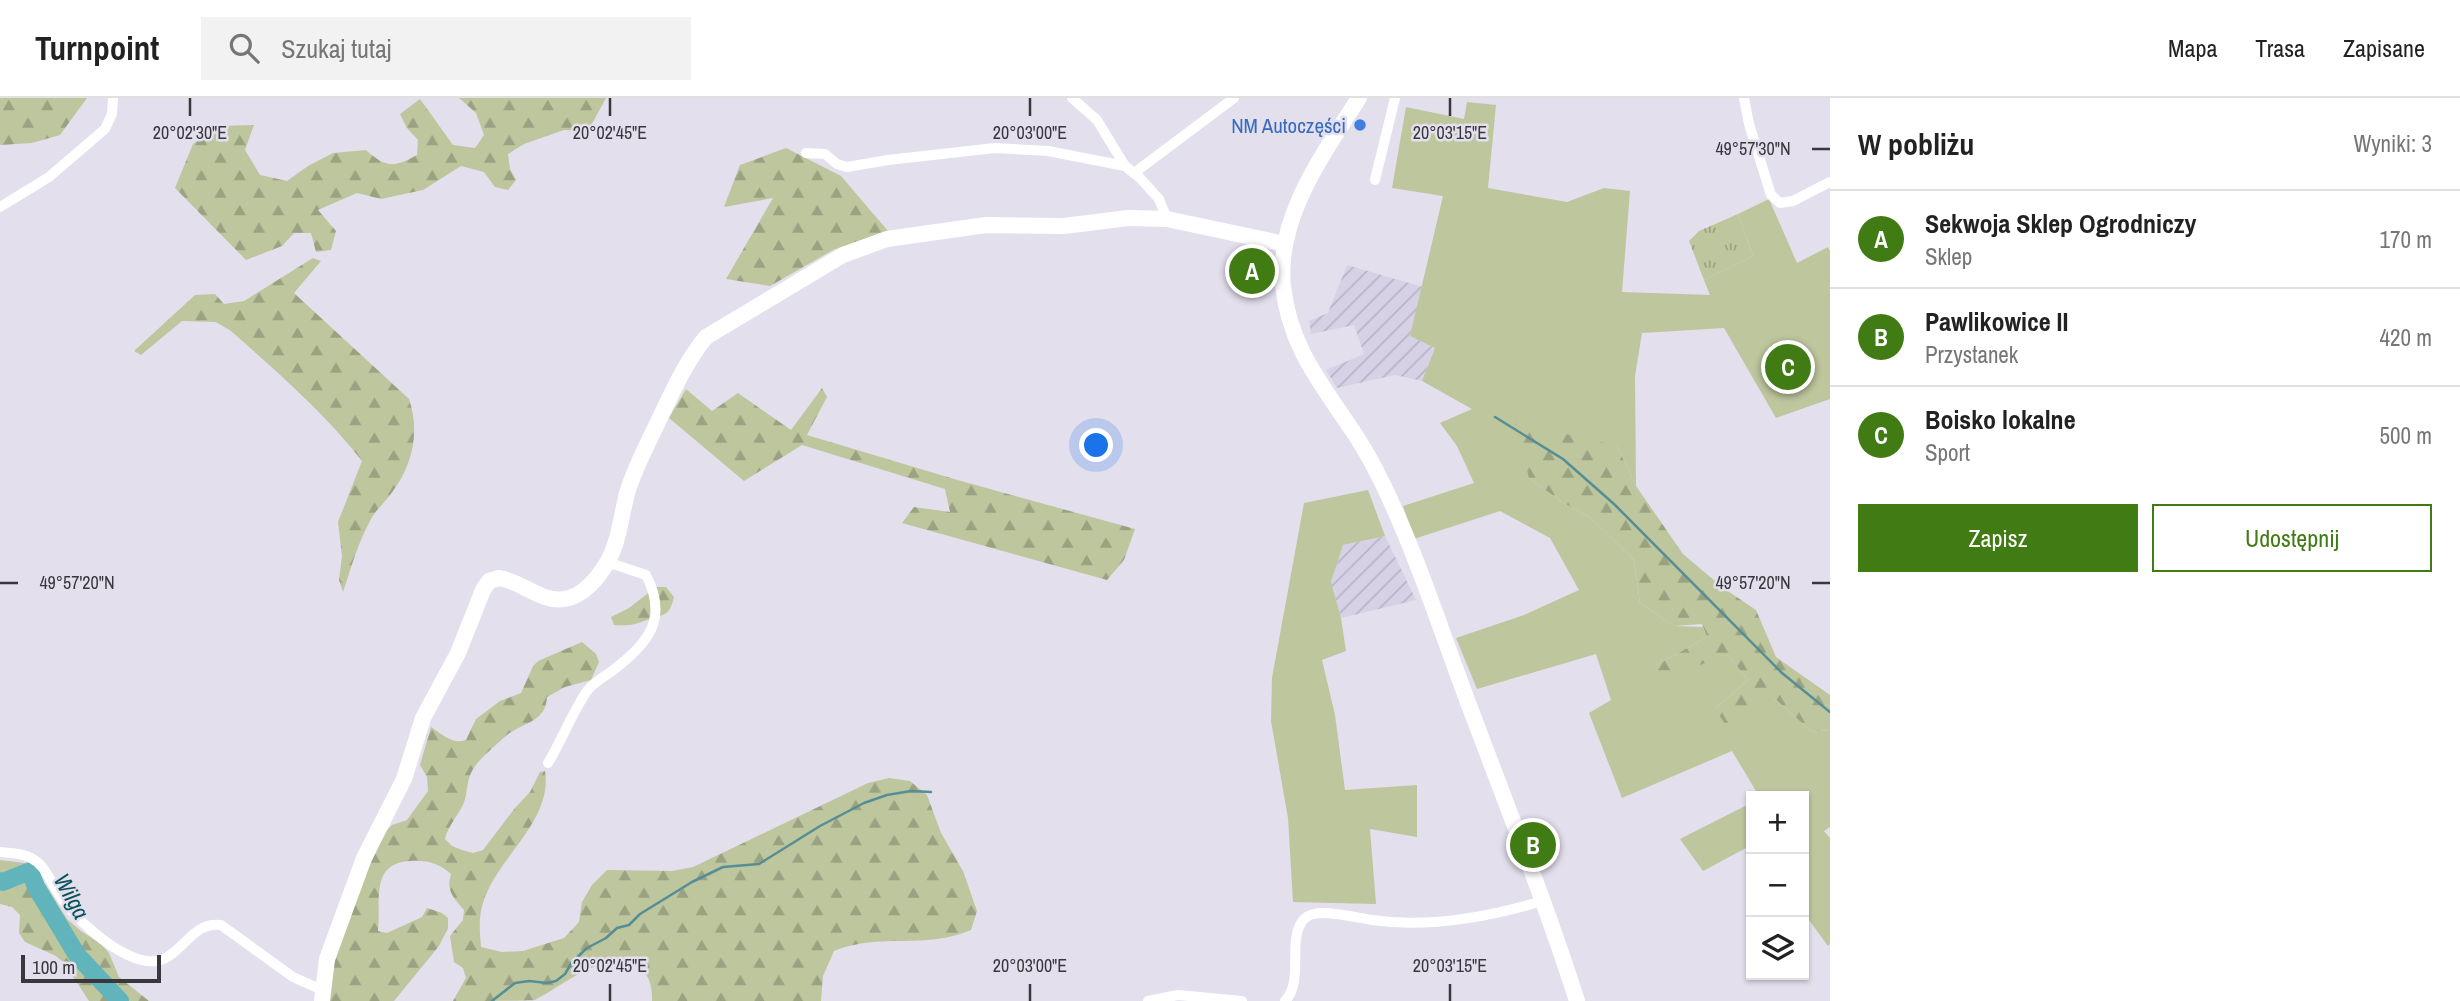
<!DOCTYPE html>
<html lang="pl">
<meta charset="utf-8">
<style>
:root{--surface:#fff;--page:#f2f2f2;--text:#222;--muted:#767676;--line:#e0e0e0;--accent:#407b14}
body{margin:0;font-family:"Archivo Narrow",sans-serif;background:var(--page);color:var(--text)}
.controls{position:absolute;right:21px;bottom:21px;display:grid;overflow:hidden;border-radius:0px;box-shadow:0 2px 5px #0004}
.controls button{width:63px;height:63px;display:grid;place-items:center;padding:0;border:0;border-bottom:2px solid var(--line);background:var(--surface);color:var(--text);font:35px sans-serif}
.scale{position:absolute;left:21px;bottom:18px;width:140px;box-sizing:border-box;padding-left:7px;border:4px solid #39373d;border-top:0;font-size:19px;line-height:24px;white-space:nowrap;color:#39373d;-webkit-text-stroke:5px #e3dfed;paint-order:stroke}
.you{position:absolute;left:1097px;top:348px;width:24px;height:24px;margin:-18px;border:5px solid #fff;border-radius:50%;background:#1a73e8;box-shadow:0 0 0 10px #1a73e833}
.badge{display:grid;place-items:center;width:46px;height:46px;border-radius:50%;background:var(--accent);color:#fff;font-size:23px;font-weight:700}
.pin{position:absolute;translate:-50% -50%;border:4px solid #fff;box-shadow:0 2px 7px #0006}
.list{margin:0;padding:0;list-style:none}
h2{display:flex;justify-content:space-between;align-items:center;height:91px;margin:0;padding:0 28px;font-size:30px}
h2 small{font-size:23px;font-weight:400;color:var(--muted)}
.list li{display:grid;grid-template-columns:46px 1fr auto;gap:21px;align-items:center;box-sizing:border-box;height:98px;padding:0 28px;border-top:2px solid var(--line)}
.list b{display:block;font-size:26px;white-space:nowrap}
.list p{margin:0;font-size:23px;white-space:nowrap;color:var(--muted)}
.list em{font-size:23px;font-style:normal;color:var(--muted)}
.actions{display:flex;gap:14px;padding:21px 28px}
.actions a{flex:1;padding:16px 0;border:2px solid var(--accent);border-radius:0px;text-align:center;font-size:24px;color:var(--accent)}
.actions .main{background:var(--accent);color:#fff}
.icon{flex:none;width:38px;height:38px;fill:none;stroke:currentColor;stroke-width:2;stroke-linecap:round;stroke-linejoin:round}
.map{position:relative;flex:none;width:1830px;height:903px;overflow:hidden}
header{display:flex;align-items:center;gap:42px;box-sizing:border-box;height:98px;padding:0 35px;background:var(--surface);border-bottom:2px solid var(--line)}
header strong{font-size:33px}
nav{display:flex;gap:38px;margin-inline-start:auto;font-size:24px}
.search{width:490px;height:63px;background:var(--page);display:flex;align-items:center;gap:18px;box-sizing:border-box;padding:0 24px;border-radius:0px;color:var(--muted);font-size:26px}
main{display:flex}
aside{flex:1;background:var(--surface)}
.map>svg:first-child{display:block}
</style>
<header>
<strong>Turnpoint</strong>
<div class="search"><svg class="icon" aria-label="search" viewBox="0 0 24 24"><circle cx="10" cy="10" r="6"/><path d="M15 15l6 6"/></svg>Szukaj tutaj</div>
<nav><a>Mapa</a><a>Trasa</a><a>Zapisane</a></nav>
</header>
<main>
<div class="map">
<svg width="1830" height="903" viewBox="0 0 1830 903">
<defs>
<pattern id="industrial-furrows" width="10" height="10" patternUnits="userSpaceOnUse" patternTransform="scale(1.75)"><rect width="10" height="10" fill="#d6d1e5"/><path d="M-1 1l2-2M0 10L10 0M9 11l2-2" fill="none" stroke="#b8b4c5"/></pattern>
<pattern id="forest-firs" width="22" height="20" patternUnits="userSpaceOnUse" patternTransform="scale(1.75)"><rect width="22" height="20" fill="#bec69e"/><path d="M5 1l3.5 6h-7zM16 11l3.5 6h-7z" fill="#9ba282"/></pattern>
<pattern id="park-tufts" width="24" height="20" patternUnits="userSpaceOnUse" patternTransform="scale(1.75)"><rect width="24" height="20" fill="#bec69e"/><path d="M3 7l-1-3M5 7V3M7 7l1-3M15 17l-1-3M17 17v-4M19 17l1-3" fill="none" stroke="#9ba282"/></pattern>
</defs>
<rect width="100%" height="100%" fill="#e3dfed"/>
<g fill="url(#industrial-furrows)">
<polygon points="1347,167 1423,189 1410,238 1435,250 1422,283 1395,277 1337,290 1326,272 1364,256 1354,227 1311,236 1309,223 1328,215"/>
<polygon points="1385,438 1416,502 1341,520 1331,484 1343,447"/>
</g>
<g fill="#bec69e">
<polygon points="1467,4 1496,7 1488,90 1567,104 1604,90 1630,93 1622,194 1710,197 1704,182 1753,158 1738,116 1769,101 1797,165 1828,149 1830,153 1830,301 1776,320 1724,230 1642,235 1635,278 1636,388 1617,348 1529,380 1562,404 1592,421 1634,462 1640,505 1674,528 1703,529 1707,539 1655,568 1728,557 1748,582 1715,611 1774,600 1812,634 1830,632 1830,729 1824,733 1830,740 1830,846 1828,848 1804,815 1804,698 1759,698 1732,653 1622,700 1589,615 1611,602 1596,556 1477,591 1456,540 1524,517 1579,492 1550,440 1500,413 1414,441 1403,408 1474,385 1457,348 1440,325 1472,311 1422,283 1435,250 1410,238 1443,98 1392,90 1406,9 1464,21"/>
<polygon points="1368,392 1385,438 1343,447 1331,484 1341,520 1346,553 1322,562 1335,617 1345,692 1417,687 1417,739 1370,731 1376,806 1293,804 1288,720 1271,623 1272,580 1304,405"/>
<polygon points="1751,705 1751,756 1746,750 1703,773 1680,741"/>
</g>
<g fill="url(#forest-firs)">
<polygon points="0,0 87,0 60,37 32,45 0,47"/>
<path d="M 459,0 L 606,0 L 588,33 L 564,32 L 524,46 L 508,56 L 510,71 L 516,82 L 508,92 L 495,89 L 484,74 L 461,68 L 423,92 L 381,101 L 357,95 L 318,112 L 336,133 L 331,152 L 316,154 L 311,135 L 294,135 L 282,148 L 246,162 L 175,90 L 193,46 L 219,28 L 254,27 L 245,52 L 260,77 L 287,83 L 308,68 L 333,55 L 366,52 C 386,70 394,70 417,57 L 418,42 L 407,30 L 400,16 L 420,1 L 453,47 L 475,50 L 484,37 L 476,15 Z"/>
<polygon points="786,50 841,78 888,133 833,152 770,188 726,181 773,100 724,109 740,67"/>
<path d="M 313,160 L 321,163 L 294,195 L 409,301 C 420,333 413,366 393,393 C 386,404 375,412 370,423 C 358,445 351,470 343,494 L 339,482 L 342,458 L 338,424 L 362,363 C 324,314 277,274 231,233 L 216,224 L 182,223 L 141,257 L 134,253 L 195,197 L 215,196 L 224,206 L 244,203 Z"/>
<polygon points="822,290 827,299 807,337 954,381 1135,431 1124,462 1107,482 902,425 914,409 950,414 945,391 802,347 744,383 669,320 686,291 712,313 738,295 791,332"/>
<polygon points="1515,324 1617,348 1636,388 1683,456 1722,489 1756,512 1776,559 1830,597 1830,632 1812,634 1774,600 1725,626 1715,611 1748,582 1728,557 1663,580 1655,568 1707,539 1702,526 1674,528 1640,505 1634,462 1592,421 1562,404 1529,380"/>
<path d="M 656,489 L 666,489 L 674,499 C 669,519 665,516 647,522 C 633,527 629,528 614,527 L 611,519 L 629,510 Z"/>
<path d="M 582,544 L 596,556 L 599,564 L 591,582 L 565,589 L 547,599 C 546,624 524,624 507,637 C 500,643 481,660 476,667 C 465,680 469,694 463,707 C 457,719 448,728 445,741 L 452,748 L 462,752 L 473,755 L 483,752 L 515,710 L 530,694 L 540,674 L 545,673 C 553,724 496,760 483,805 C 478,820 480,835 481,849 L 502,854 L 523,853 L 564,840 L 579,824 L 582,804 L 592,787 L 607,772 L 672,773 L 693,769 L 868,685 L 889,680 L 910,683 L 927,697 L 941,735 L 963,773 L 977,813 L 971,832 C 926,852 880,834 834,853 L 823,878 L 821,903 L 652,903 C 654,857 614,858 582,874 C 567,882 550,894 535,902 C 524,903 468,903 453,903 L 466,880 L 463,870 L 454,864 L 450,838 L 463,822 L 464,812 C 453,799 446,793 451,776 C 438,765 427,762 410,763 C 370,765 381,802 378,833 L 387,835 L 422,819 L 427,810 L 442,815 L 448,820 L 448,830 L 439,848 L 394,903 L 328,903 L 332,871 L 366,775 L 386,733 L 392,727 L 407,722 L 428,693 L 427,679 L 420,667 L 431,629 C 442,636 452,647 466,642 L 476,621 L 500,603 L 521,595 L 533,568 L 538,563 Z"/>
<polygon points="0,762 24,765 39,776 67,821 81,833 101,846 109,855 119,879 149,903 89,903 64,865 56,858 25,844 19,835 20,817 12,809 0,806"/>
</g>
<polygon fill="url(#park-tufts)" points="1738,116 1753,158 1704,182 1689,143 1699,133"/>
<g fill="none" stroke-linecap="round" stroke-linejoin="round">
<g stroke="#568e96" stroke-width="2.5">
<polyline points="1495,319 1563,361 1614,406 1782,575 1830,614"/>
<polyline points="492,903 515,885 529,883 547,885 556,883 565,876 572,864 587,850 606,840 617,830 629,827 640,816 692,784 723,769 759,766 820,728 864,705 887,697 911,693 931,694"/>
</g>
<polyline stroke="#62b4bc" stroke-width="18" points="0,783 3,784 30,773 36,789 77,857 120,903"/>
<g stroke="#fff" stroke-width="10">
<polyline points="1072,0 1097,22 1125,68"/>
<polyline points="1744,0 1749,26 1771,97 1780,105 1793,103 1830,84"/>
<polyline points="806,55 825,56 837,66 847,69 888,62 995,50 1048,53 1125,68 1140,80 1159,101 1167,121"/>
<polyline points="1134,75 1234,0"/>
<polyline points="1375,82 1395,0"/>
<polyline points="0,109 49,79 105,31 112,16 113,0"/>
<path d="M 548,665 C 562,642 572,615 587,593 C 593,585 604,579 612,573 C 648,546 669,521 646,477 L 607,464"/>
<path d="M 0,754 C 10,755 23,755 31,760 C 45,767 49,781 57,793 C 72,819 110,852 138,861 C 180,875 185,822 221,827 L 293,879 L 322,892"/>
<polyline points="1148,903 1178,897 1242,903"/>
<path d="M 1285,903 C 1305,882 1286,841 1304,821 C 1316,808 1356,820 1372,822 C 1427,830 1489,819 1542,803"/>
</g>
<g stroke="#fff" stroke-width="16">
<path d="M 1359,0 C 1324,55 1276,119 1283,188 C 1290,248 1318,281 1350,329 C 1369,356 1384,387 1397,417 C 1425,480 1447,550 1472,615 C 1508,711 1546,806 1577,903"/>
<path d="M 322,903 L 327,861 L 364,760 L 404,681 L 423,620 L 458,555 L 483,492 L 489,483 L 499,480 C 521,483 542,505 564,501 C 583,499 599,479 608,463 C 620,441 621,416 628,392 C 635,370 646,349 656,328 C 671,297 684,266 706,239 L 843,157 L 887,141 L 986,127 L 1064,128 L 1128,120 L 1167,121 L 1285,146"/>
</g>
</g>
<path fill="none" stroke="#39373d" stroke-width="2.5" d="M 190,0 L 190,18M 610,0 L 610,18M 1030,0 L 1030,18M 1450,0 L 1450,18M 1812,51 L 1830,51M 0,485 L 18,485M 1812,485 L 1830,485M 610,886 L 610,903M 1030,886 L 1030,903M 1450,886 L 1450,903"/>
<circle fill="#3f7fe0" stroke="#e3dfed" stroke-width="2.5" cx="1360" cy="27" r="7"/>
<g text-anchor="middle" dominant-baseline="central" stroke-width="5" stroke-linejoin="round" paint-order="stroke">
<g font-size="21" fill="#366cbe" stroke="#e3dfed" text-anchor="end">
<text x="1346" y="27">NM Autoczęści</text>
</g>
<g font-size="23" font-style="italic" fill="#075259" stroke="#e3dfed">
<text transform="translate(72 798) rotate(61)">Wilga</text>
</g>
</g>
<g font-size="18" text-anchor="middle" fill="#39373d" stroke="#e3dfed" stroke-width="5" stroke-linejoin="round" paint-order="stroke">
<text x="190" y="41">20°02'30"E</text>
<text x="610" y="41">20°02'45"E</text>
<text x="1030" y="41">20°03'00"E</text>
<text x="1450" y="41">20°03'15"E</text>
<text x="1753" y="57">49°57'30"N</text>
<text x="77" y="491">49°57'20"N</text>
<text x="1753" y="491">49°57'20"N</text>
<text x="610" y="874">20°02'45"E</text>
<text x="1030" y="874">20°03'00"E</text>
<text x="1450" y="874">20°03'15"E</text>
</g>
</svg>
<div class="controls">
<button>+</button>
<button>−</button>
<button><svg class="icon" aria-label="layers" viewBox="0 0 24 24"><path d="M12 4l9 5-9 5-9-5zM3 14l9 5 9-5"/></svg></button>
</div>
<div class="scale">100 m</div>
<div class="you"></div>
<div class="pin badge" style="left:1252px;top:173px">A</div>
<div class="pin badge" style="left:1533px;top:747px">B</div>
<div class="pin badge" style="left:1788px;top:269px">C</div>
</div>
<aside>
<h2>W pobliżu<small>Wyniki: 3</small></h2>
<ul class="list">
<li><span class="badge">A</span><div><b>Sekwoja Sklep Ogrodniczy</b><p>Sklep</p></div><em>170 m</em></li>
<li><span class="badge">B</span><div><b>Pawlikowice II</b><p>Przystanek</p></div><em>420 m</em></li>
<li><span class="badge">C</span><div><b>Boisko lokalne</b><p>Sport</p></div><em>500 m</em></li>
</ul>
<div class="actions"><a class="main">Zapisz</a><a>Udostępnij</a></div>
</aside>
</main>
